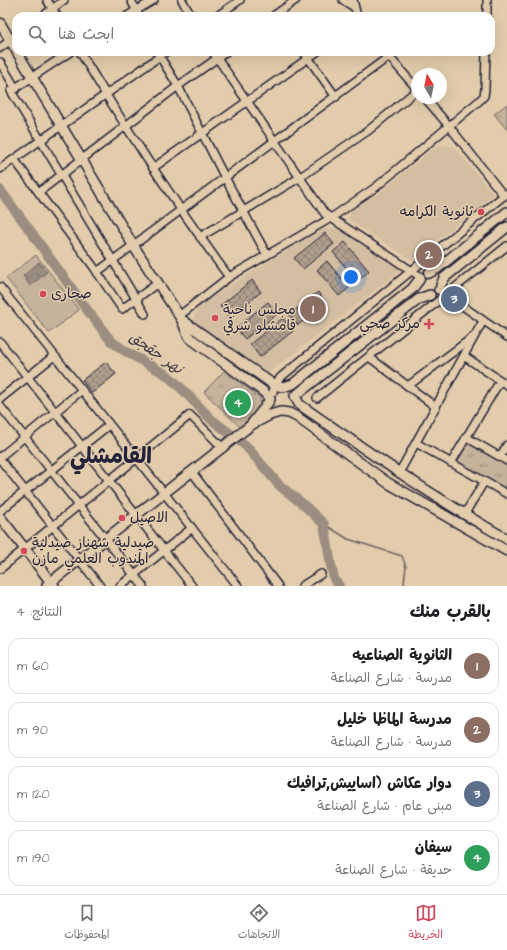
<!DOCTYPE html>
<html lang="ar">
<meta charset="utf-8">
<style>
:root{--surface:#fff;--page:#f6f6f6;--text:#202124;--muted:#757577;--line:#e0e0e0;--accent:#d1495b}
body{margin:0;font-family:"Architects Daughter","Playpen Sans Arabic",sans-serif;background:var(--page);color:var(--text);direction:rtl}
.compass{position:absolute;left:411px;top:68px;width:36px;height:36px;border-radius:50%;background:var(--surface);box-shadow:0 4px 16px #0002;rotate:351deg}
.you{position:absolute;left:351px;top:277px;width:14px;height:14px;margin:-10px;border:3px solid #fff;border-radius:50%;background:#1a73e8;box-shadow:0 0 0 6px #1a73e833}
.badge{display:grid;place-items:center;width:26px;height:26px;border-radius:50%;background:var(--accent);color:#fff;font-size:13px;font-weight:700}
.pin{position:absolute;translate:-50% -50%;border:2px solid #fff;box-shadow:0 1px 4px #0006}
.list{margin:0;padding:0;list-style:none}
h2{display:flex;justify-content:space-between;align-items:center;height:52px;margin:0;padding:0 16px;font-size:17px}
h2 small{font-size:13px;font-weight:400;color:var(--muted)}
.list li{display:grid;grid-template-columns:26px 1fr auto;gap:12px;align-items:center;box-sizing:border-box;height:56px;margin:0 8px 8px;padding:0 8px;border:1px solid var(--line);border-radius:12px}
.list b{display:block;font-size:15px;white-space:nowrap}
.list p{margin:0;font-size:13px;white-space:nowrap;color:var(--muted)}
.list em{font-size:13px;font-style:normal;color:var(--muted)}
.icon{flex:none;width:22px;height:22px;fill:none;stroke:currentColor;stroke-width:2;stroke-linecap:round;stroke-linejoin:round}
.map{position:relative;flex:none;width:507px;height:586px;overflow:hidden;direction:ltr}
.search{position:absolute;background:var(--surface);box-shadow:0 4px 16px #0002;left:12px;right:12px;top:12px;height:44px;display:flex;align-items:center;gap:10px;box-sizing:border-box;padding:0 14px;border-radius:12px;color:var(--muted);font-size:15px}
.sheet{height:308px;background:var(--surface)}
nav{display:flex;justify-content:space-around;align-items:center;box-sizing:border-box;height:56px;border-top:1px solid var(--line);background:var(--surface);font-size:11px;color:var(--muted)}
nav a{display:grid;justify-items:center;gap:2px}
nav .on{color:var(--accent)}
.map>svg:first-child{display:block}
</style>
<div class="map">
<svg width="507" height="586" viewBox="0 0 507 586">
<defs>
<pattern id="grass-tufts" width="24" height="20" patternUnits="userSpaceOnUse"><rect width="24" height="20" fill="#c6b39b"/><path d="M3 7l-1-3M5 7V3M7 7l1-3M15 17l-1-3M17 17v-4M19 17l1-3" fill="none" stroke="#a09180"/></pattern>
<pattern id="water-waves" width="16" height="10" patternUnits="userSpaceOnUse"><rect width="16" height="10" fill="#9b8e81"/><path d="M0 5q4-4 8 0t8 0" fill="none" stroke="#7e746b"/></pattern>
<pattern id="building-cross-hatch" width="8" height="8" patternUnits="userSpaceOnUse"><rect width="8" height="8" fill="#b09f8e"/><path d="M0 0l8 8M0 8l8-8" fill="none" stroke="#8f8175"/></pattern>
</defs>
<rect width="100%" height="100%" fill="#e2ccab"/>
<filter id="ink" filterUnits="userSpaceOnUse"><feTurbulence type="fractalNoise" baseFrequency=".025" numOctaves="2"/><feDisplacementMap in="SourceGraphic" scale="8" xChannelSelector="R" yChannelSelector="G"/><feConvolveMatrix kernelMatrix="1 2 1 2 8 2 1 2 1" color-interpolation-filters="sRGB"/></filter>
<g filter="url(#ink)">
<g fill="#d3bea2">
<polygon points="438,145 453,146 494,195 412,260 350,221 349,218 349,215 353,209 379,193"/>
<polygon points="332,228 340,230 401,270 267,374 198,327 198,323 193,320 199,305 318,231"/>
</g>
<g fill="url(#grass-tufts)" stroke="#746a6b">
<polygon points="507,104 507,130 494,114"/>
<polygon points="224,371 260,397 261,409 240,427 204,392"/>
<polygon points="468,443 507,465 507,491 457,462"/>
</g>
<polygon fill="#c6b39b" stroke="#746a6b" points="36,255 79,310 49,333 6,278"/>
<polygon fill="url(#water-waves)" stroke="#6b6365" points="39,262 47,272 30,286 23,276"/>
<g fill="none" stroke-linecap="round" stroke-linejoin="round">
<polyline stroke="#6b6365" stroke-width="1.5" points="324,524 348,539 402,556 406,567 404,582 405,586"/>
<polyline stroke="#9b8e81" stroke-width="10" points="0,190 26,225 85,307 111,341 125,351 167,375 180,387 211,419 246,446 279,485 304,505 324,524 331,565 334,579 339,586"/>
</g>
<g fill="url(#building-cross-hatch)" stroke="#22223b">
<polygon points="325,233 334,244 303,269 294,258"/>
<polygon points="345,242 369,271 357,281 333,252"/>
<polygon points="327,261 349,288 339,296 317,270"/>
<polygon points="252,280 261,292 229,317 220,306"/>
<polygon points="318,292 326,303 298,325 289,315"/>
<polygon points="268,302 277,314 245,339 236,328"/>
<polygon points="283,318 293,331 260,357 250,344"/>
<polygon points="106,362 116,374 92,393 82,380"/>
</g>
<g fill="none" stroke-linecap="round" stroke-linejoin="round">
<g stroke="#22223b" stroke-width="10">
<g id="minor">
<polyline points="47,0 57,16"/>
<polyline points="131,0 139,16"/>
<polyline points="182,0 191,16"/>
<polyline points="343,0 354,7"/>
<polyline points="353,0 357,16"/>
<polyline points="43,16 64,0"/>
<polyline points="127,16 154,0"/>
<polyline points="217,16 240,0"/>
<polyline points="273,16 296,0"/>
<polyline points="487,16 487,0"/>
<polyline points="0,48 16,36"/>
<polyline points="70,52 11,91 145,314"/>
<path d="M 80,52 C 126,129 176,205 229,277"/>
<polyline points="157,52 178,86 222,172 267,255"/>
<polyline points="213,52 325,214 421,277"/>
<polyline points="304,52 336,97"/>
<polyline points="385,52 417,89"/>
<polyline points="0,62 16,89"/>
<polyline points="425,98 449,126 504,196"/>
<polyline points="14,159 93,266 122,309 158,283"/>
<polyline points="153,168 317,52"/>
<polyline points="0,169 166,52"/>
<polyline points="39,192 178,86 226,52"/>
<polyline points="200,237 299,178 369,130 417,90"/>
<polyline points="97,272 395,52"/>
<polyline points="0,287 238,586"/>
<polyline points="438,290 447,295 507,337"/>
<polyline points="179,316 229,277 331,218 376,187 479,101 484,96 485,89 486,52"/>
<polyline points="0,342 192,586"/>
<polyline points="464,356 507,385"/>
<polyline points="369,357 436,407"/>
<polyline points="408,386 473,337"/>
<polyline points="273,392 274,385 281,377 507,193"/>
<polyline points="317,398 507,246"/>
<polyline points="0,399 54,356"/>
<polyline points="0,406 143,586"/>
<polyline points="466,437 507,461"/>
<polyline points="416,443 507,494"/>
<polyline points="0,457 82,390"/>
<polyline points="500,457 507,445"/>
<polyline points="0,459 100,586"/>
<polyline points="451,463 500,381"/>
<polyline points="192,472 278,586"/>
<polyline points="399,473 483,321"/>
<polyline points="0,511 109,425"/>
<polyline points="464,515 484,482"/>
<polyline points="0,569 190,415 223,448"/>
<polyline points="120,586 192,528"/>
<polyline points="302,586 321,574"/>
</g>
</g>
<g stroke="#22223b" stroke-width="12">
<g id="tertiary">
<polyline points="0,23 16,50"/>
<path d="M 17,52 L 133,245 L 182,320 L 187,333 L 190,338 L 264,392 L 270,399 C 265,409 257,416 251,425"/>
<polyline points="429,273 438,268 507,212"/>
<polyline points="441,285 444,278 507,227"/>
<path d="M 430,295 L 419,299 L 295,396 L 299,404 L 303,407 C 370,453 436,499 507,539"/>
<polyline points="182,320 274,385 283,387 293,384 412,289 419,280"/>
<polyline points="282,412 289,413 297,417 388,483 507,551"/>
<polyline points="0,517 54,586"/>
<polyline points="47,585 251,425 270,415 280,412"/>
</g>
</g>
<use href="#minor" stroke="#e2ccab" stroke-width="7"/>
<use href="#tertiary" stroke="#e2ccab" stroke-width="9"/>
</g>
</g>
<g fill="#d1495b" stroke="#e2ccab" stroke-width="1.5">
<circle cx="481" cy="212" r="4"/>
<circle cx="43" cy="294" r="4"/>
<circle cx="215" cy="318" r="4"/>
<path d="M427 318h4v4h4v4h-4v4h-4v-4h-4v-4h4z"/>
<circle cx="122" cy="518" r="4"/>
<circle cx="24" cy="551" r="4"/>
</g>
<g text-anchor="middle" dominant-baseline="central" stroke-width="3" stroke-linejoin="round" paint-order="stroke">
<g font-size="14" fill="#22223b" stroke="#e2ccab" text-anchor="start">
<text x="473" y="212" text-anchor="end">ثانوية الكرامه</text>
<text x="51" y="294">صحارى</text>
<text x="223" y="310">مجلس ناحية<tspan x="223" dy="16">قامشلو شرقي</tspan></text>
<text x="420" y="324" text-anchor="end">مركز صحي</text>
<text x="130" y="518">الاصيل</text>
<text x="32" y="543">صيدلية شهناز صيدلية<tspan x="32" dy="16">المندوب العلمي مازن</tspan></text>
</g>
<g font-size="15" font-style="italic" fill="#403d4c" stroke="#e2ccab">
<text transform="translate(156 353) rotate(35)">نهر جقجق</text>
</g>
<g font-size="22" font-weight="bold" fill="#22223b" stroke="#e2ccab">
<text x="111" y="456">القامشلي</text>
</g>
</g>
</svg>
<svg class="compass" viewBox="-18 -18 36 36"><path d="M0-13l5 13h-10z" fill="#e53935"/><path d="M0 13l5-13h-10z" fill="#757577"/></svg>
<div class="you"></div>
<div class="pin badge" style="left:313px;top:309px;background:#8d6e63">1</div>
<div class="pin badge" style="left:429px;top:255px;background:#8d6e63">2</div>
<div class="pin badge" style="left:454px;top:299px;background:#5c6f8a">3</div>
<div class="pin badge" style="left:238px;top:403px;background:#2e9e5b">4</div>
<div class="search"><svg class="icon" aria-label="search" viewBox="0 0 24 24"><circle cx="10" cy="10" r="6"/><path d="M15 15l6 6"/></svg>ابحث هنا</div>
</div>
<section class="sheet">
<h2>بالقرب منك<small>النتائج: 4</small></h2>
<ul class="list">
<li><span class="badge" style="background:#8d6e63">1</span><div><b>الثانوية الصناعيه</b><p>مدرسة · شارع الصناعة</p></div><em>60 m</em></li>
<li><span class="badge" style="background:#8d6e63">2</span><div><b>مدرسة الماظا خليل</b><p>مدرسة · شارع الصناعة</p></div><em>90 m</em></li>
<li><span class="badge" style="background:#5c6f8a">3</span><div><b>دوار عكاش (اساييش٫ترافيك</b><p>مبنى عام · شارع الصناعة</p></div><em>120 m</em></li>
<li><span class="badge" style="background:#2e9e5b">4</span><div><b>سيفان</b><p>حديقة · شارع الصناعة</p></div><em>190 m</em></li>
</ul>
</section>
<nav>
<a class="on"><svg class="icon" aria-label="map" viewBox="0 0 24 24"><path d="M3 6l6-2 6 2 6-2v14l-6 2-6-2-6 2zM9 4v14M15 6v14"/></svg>الخريطة</a>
<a><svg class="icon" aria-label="directions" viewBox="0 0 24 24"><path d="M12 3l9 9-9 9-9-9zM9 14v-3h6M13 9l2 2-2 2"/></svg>الاتجاهات</a>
<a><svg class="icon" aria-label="saved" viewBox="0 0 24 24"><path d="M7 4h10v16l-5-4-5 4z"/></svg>المحفوظات</a>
</nav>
